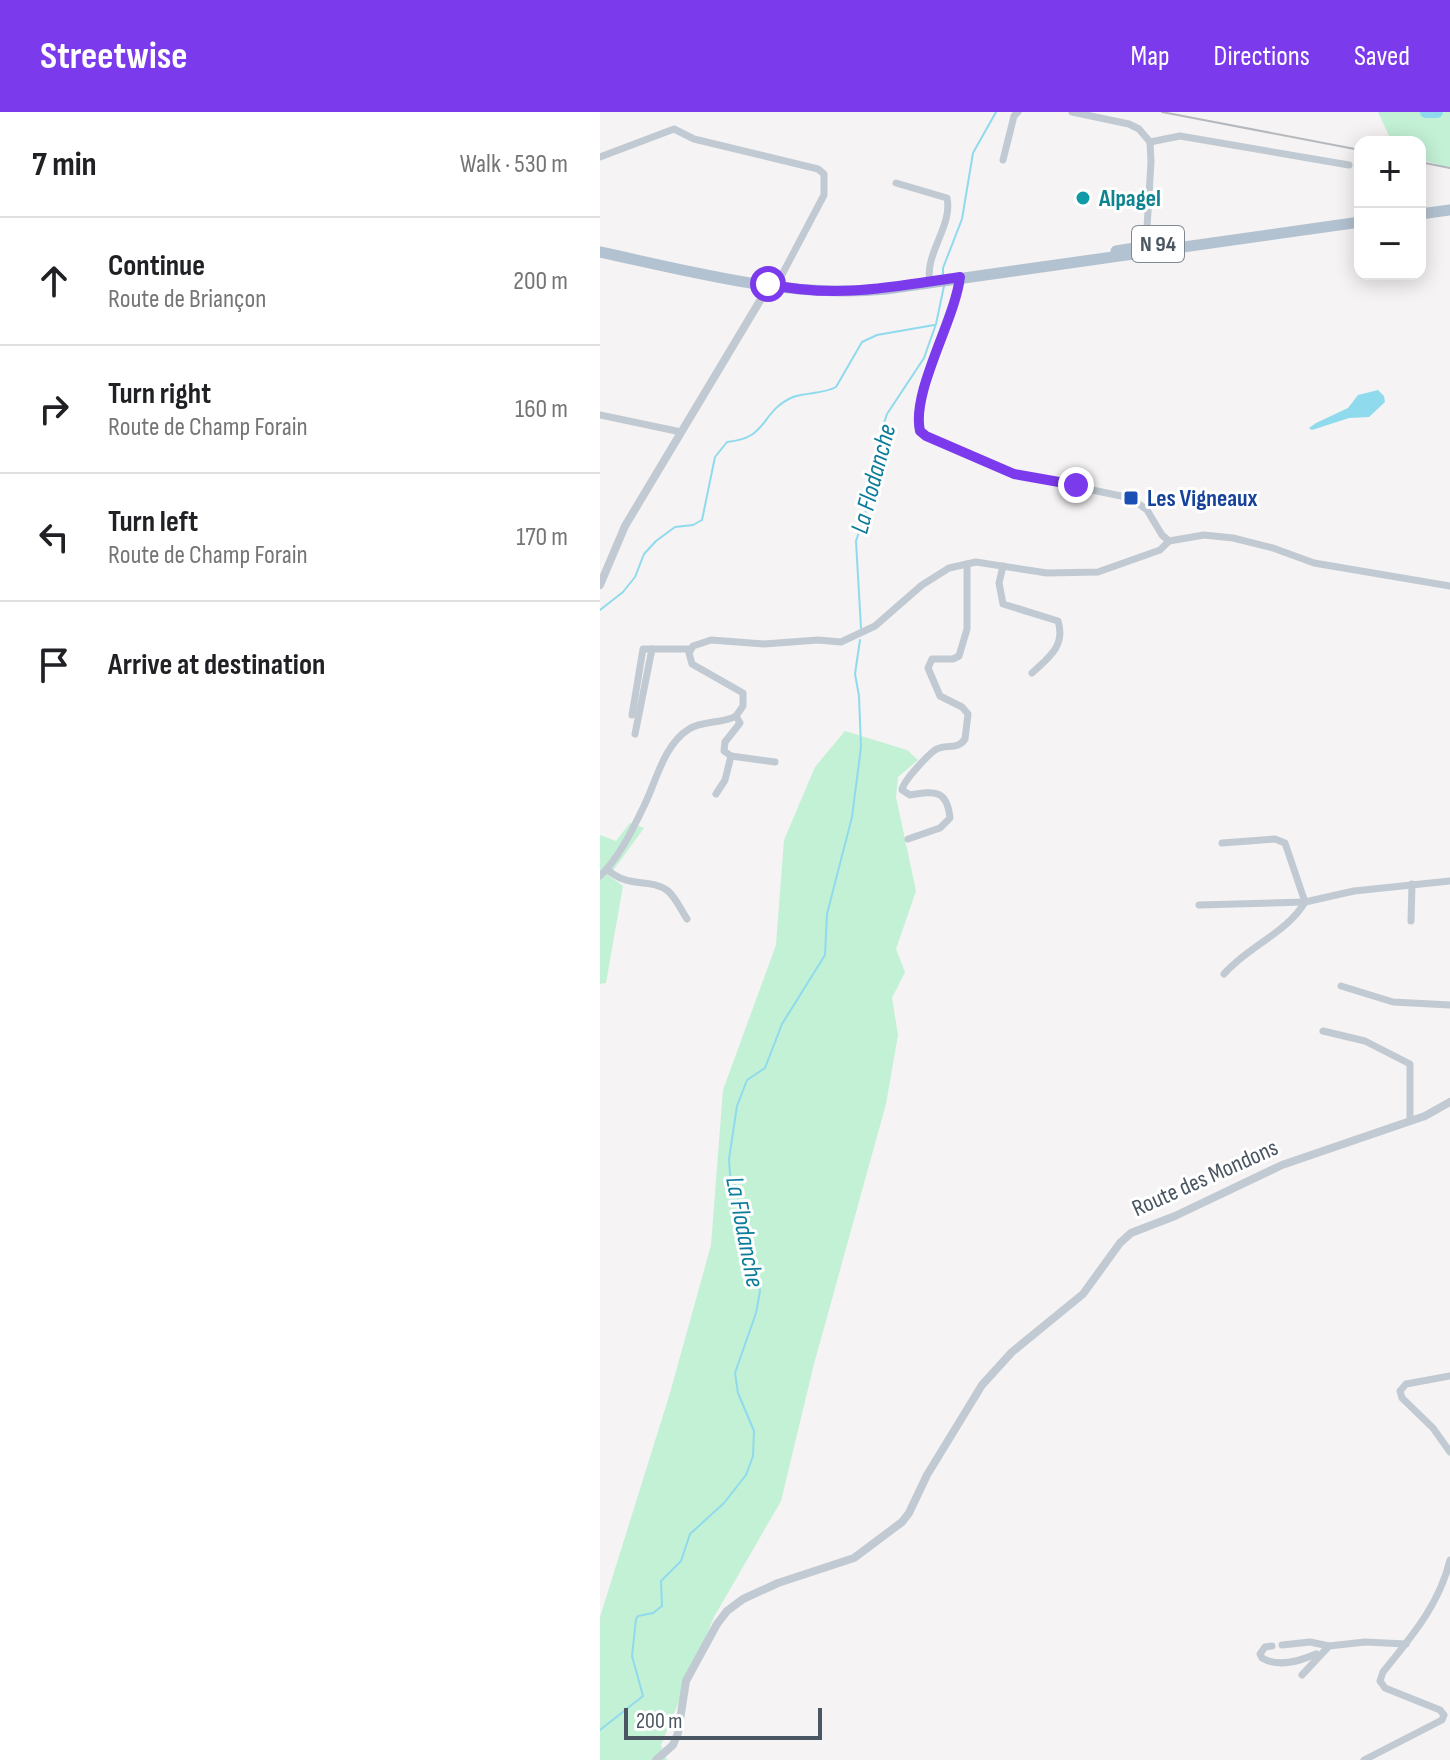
<!DOCTYPE html>
<meta charset="utf-8">
<style>
:root{--surface:#fff;--page:#f6f6f6;--text:#202124;--muted:#757577;--line:#e0e0e0;--accent:#7c3aed}
body{margin:0;font-family:"Sofia Sans Condensed",sans-serif;background:var(--page);color:var(--text)}
.controls{position:absolute;right:24px;top:24px;display:grid;overflow:hidden;border-radius:16px;box-shadow:0 4px 20px #0003}
.controls button{width:72px;height:72px;display:grid;place-items:center;padding:0;border:0;border-bottom:2px solid var(--line);background:var(--surface);color:var(--text);font:40px sans-serif}
.scale{position:absolute;left:24px;bottom:20px;width:198px;box-sizing:border-box;padding-left:8px;border:4px solid #4a5661;border-top:0;font-size:22px;line-height:28px;white-space:nowrap;color:#4a5661;-webkit-text-stroke:6px #fff;paint-order:stroke}
.stop{position:absolute;width:24px;height:24px;margin:-18px;border:6px solid #7c3aed;border-radius:50%;background:#fff}
.stop.end{background:#7c3aed;border-color:#fff;box-shadow:0 2px 8px #0008}
.list{margin:0;padding:0;list-style:none}
h2{display:flex;justify-content:space-between;align-items:center;height:104px;margin:0;padding:0 32px;font-size:34px}
h2 small{font-size:26px;font-weight:400;color:var(--muted)}
.list li{display:grid;grid-template-columns:52px 1fr auto;gap:24px;align-items:center;box-sizing:border-box;height:128px;padding:0 32px;border-top:2px solid var(--line)}
.list b{display:block;font-size:30px;white-space:nowrap}
.list p{margin:0;font-size:26px;white-space:nowrap;color:var(--muted)}
.list em{font-size:26px;font-style:normal;color:var(--muted)}
.icon{flex:none;width:44px;height:44px;fill:none;stroke:currentColor;stroke-width:2;stroke-linecap:round;stroke-linejoin:round}
.map{position:relative;flex:none;width:850px;height:1648px;overflow:hidden}
header{display:flex;align-items:center;gap:48px;box-sizing:border-box;height:112px;padding:0 40px;background:var(--accent);color:#fff}
header strong{font-size:38px}
nav{display:flex;gap:44px;margin-inline-start:auto;font-size:28px}
main{display:flex}
aside{flex:1;background:var(--surface)}
.map>svg:first-child{display:block}
</style>
<header>
<strong>Streetwise</strong>
<nav><a>Map</a><a>Directions</a><a>Saved</a></nav>
</header>
<main>
<aside>
<h2>7 min<small>Walk · 530 m</small></h2>
<ul class="list">
<li><svg class="icon" aria-label="ahead" viewBox="0 0 24 24"><path d="M12 20V5M6 11l6-6 6 6"/></svg><div><b>Continue</b><p>Route de Briançon</p></div><em>200 m</em></li>
<li><svg class="icon" aria-label="right" viewBox="0 0 24 24"><path d="M7 20v-9h11M14 6l5 5-5 5"/></svg><div><b>Turn right</b><p>Route de Champ Forain</p></div><em>160 m</em></li>
<li><svg class="icon" aria-label="left" viewBox="0 0 24 24"><path d="M17 20v-9H6M10 6l-5 5 5 5"/></svg><div><b>Turn left</b><p>Route de Champ Forain</p></div><em>170 m</em></li>
<li><svg class="icon" aria-label="arrive" viewBox="0 0 24 24"><path d="M6 21V4h12l-3 4 3 4H6"/></svg><div><b>Arrive at destination</b></div></li>
</ul>
</aside>
<div class="map">
<svg width="850" height="1648" viewBox="0 0 850 1648">
<rect width="100%" height="100%" fill="#f5f3f3"/>
<g fill="#c3f1d5">
<polygon points="778,0 850,0 850,56 820,47 820,30 792,30"/>
<polygon points="245,619 307,638 318,648 298,665 296,685 316,779 296,837 305,860 292,886 298,923 286,992 214,1252 181,1389 114,1505 61,1633 67,1648 0,1648 0,1505 70,1281 111,1133 123,978 176,833 184,728 215,655"/>
<polygon points="30,711 44,716 9,764 23,774 6,871 0,872 0,723 16,729"/>
</g>
<polygon fill="#90daee" points="778,278 784,284 785,290 769,305 749,306 712,318 709,316 716,311 748,296 758,283"/>
<g fill="none" stroke-linecap="round" stroke-linejoin="round">
<g stroke="#90daee" stroke-width="2">
<polyline points="343,164 343,156 362,107 373,41 396,0"/>
<path d="M 0,498 L 23,480 L 35,465 L 44,442 L 56,429 L 75,415 L 93,413 L 102,408 L 115,345 L 127,330 C 170,326 159,300 193,285 C 207,280 224,282 236,275 L 262,230 L 277,223 L 334,213"/>
<polyline points="261,516 256,429 272,381 282,317 287,302 324,246 336,212 344,174"/>
<polyline points="0,1618 43,1584 32,1544 36,1507 38,1504 53,1501 62,1494 61,1469 81,1449 90,1422 124,1391 146,1363 153,1344 154,1319 138,1281 135,1261 156,1201 160,1179 157,1159 139,1115 138,1079 130,1063 129,1047 137,994 147,968 165,956 182,912 225,843 227,802 252,705 261,635 259,584 255,562 260,528"/>
</g>
<polyline stroke="#90daee" stroke-width="12" points="826,0 837,0"/>
<g stroke="#c1cad2" stroke-width="7">
<polyline points="472,0 529,12 539,17 550,30 551,50 546,132 548,136"/>
<polyline points="550,30 580,24 749,53"/>
<polyline points="0,45 74,17 94,27 218,57 224,62 224,83 176,174"/>
<polyline points="403,48 414,4 418,0"/>
<path d="M 296,71 L 347,86 C 353,114 324,142 330,170"/>
<path d="M 360,166 C 355,201 307,294 322,322 L 414,362 L 531,386 L 547,398 L 562,423 L 569,429 L 604,423 L 633,426 L 673,436 L 714,451 L 850,474"/>
<polyline points="0,303 81,320"/>
<path d="M 403,454 L 399,471 L 403,492 L 458,509 C 466,534 448,546 432,561"/>
<polyline points="32,603 43,537 90,537"/>
<polyline points="35,622 52,537"/>
<polyline points="175,650 131,644 124,639 125,630 140,611 136,604 143,594 143,581 92,552 89,541 93,534 111,528 164,532 218,528 241,530 275,514 322,473 349,456 376,450 447,461 498,460 560,438 569,429"/>
<polyline points="116,682 125,668 131,644"/>
<path d="M 308,727 L 340,716 L 350,706 C 347,677 335,679 310,683 L 302,678 C 303,669 327,644 335,638 C 346,631 357,639 365,627 L 368,602 L 362,595 L 340,584 L 328,556 L 332,547 L 353,547 L 359,544 L 367,517 L 367,452"/>
<path d="M 7,757 C 27,777 53,766 68,779 C 76,786 81,798 87,807"/>
<path d="M 0,764 C 18,747 32,719 43,696 C 56,671 63,633 89,617 C 103,608 122,612 136,604"/>
<polyline points="599,793 705,790 685,731 675,727 622,731"/>
<polyline points="811,809 812,772"/>
<path d="M 624,862 C 648,834 687,821 705,790 L 754,779 L 850,769"/>
<polyline points="741,874 793,890 850,893"/>
<polyline points="723,919 765,929 810,952 810,1009"/>
<polyline points="850,1264 806,1272 800,1279 802,1286 833,1316 850,1340"/>
<polyline points="682,1533 710,1530 729,1534"/>
<path d="M 672,1534 L 665,1535 L 660,1542 L 662,1546 C 679,1556 700,1549 716,1542"/>
<polyline points="702,1563 729,1534 765,1530 806,1532"/>
<path d="M 764,1648 L 842,1608 L 844,1603 L 840,1598 L 785,1576 L 780,1569 L 783,1560 C 812,1524 839,1493 850,1448"/>
</g>
<g stroke="#c1cad2" stroke-width="8">
<polyline points="0,473 25,414 170,172"/>
<polyline points="56,1648 73,1633 78,1621 86,1569 117,1512 127,1499 143,1487 178,1471 254,1446 302,1410 309,1401 327,1363 382,1273 412,1240 483,1182 520,1131 531,1121 575,1104 682,1053 825,1004 850,990"/>
</g>
<g stroke="#b3c2d1" stroke-width="11">
<polyline points="820,102 850,98"/>
<polyline points="516,139 566,131"/>
<path d="M 0,140 C 93,160 191,187 286,177 L 760,110"/>
</g>
<g stroke="#b5b8bd" stroke-width="2">
<polyline points="562,0 760,38"/>
<polyline points="820,50 850,56"/>
</g>
</g>
<g fill="none" stroke-linecap="round" stroke-linejoin="round">
<path stroke="#7c3aed" stroke-width="10" d="M 168,172 C 236,187 292,175 360,165 C 355,208 311,280 320,319 L 326,324 L 414,362 L 476,373"/>
</g>
<circle fill="#0f9aa8" stroke="#fff" stroke-width="3" cx="483" cy="86" r="8"/>
<rect fill="#1a4fb4" stroke="#fff" stroke-width="3" x="523" y="378" width="16" height="16" rx="4"/>
<g text-anchor="middle" dominant-baseline="central" stroke-width="6" stroke-linejoin="round" paint-order="stroke">
<rect fill="#fff" stroke="#808990" stroke-width="2" x="532" y="114" width="52" height="36" rx="6"/>
<g font-size="22" font-weight="bold" fill="#4a5661">
<text x="558" y="132">N 94</text>
</g>
<g font-size="24" font-weight="bold" fill="#0d838f" stroke="#fff" text-anchor="start">
<text x="499" y="86">Alpagel</text>
</g>
<g font-size="24" font-weight="bold" fill="#164399" stroke="#fff" text-anchor="start">
<text x="547" y="386">Les Vigneaux</text>
</g>
<g font-size="24" fill="#4a5661" stroke="#fff">
<text transform="translate(605 1066) rotate(-24)">Route des Mondons</text>
</g>
<g font-size="26" font-style="italic" fill="#0c7c9b" stroke="#fff">
<text transform="translate(274 367) rotate(-75)">La Flodanche</text>
<text transform="translate(144 1120) rotate(79)">La Flodanche</text>
</g>
</g>
</svg>
<div class="controls">
<button>+</button>
<button>−</button>
</div>
<div class="scale">200 m</div>
<div class="stop" style="left:168px;top:172px"></div>
<div class="stop end" style="left:476px;top:373px"></div>
</div>
</main>
